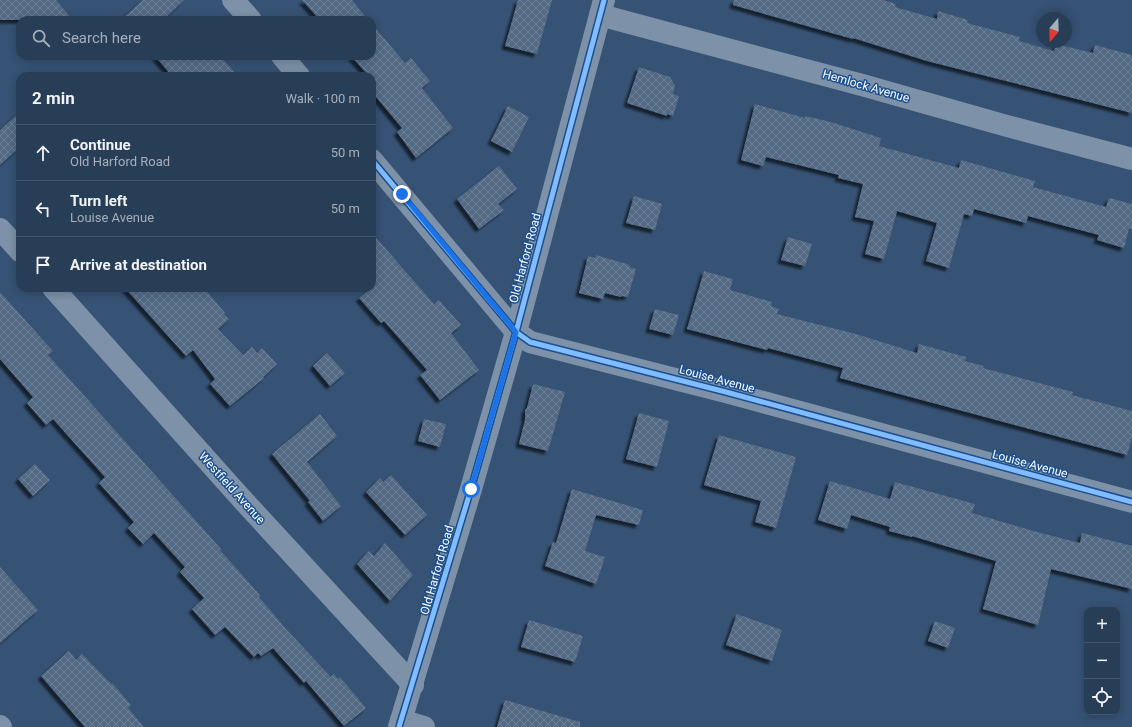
<!DOCTYPE html>
<meta charset="utf-8">
<style>
:root{--surface:#283e57;--page:#30455d;--text:#f1f3f6;--muted:#a5aeba;--line:#44576d}
body{margin:0;font-family:Roboto,sans-serif;background:var(--page);color:var(--text)}
.controls{position:absolute;right:12px;bottom:12px;display:grid;overflow:hidden;border-radius:8px;box-shadow:0 2px 10px #0003}
.controls button{width:36px;height:36px;display:grid;place-items:center;padding:0;border:0;border-bottom:1px solid var(--line);background:var(--surface);color:var(--text);font:20px sans-serif}
.compass{position:absolute;left:1036px;top:12px;width:36px;height:36px;border-radius:50%;background:var(--surface);box-shadow:0 2px 10px #0003;rotate:199deg}
.stop{position:absolute;width:12px;height:12px;margin:-9px;border:3px solid #1a73e8;border-radius:50%;background:#fff}
.stop.end{background:#1a73e8;border-color:#fff;box-shadow:0 1px 4px #0008}
.list{margin:0;padding:0;list-style:none}
h2{display:flex;justify-content:space-between;align-items:center;height:52px;margin:0;padding:0 16px;font-size:17px}
h2 small{font-size:13px;font-weight:400;color:var(--muted)}
.list li{display:grid;grid-template-columns:26px 1fr auto;gap:12px;align-items:center;box-sizing:border-box;height:56px;padding:0 16px;border-top:1px solid var(--line)}
.list b{display:block;font-size:15px;white-space:nowrap}
.list p{margin:0;font-size:13px;white-space:nowrap;color:var(--muted)}
.list em{font-size:13px;font-style:normal;color:var(--muted)}
.icon{flex:none;width:22px;height:22px;fill:none;stroke:currentColor;stroke-width:2;stroke-linecap:round;stroke-linejoin:round}
.map{position:relative;flex:none;width:1132px;height:727px;overflow:hidden}
.search{position:absolute;background:var(--surface);box-shadow:0 2px 10px #0003;left:16px;top:16px;width:360px;height:44px;display:flex;align-items:center;gap:10px;box-sizing:border-box;padding:0 14px;border-radius:12px;color:var(--muted);font-size:15px}
.panel{position:absolute;background:var(--surface);box-shadow:0 2px 10px #0003;left:16px;top:72px;width:360px;height:220px;border-radius:12px}
.map>svg:first-child{display:block}
</style>
<div class="map">
<svg width="1132" height="727" viewBox="0 0 1132 727">
<defs>
<pattern id="building-cross-hatch" width="8" height="8" patternUnits="userSpaceOnUse"><rect width="8" height="8" fill="#526984"/><path d="M0 0l8 8M0 8l8-8" fill="none" stroke="#6c8096"/></pattern>
<filter id="shadow"><feDropShadow dx="-3.5" dy="3.5" stdDeviation="1" flood-color="#0009"/></filter>
</defs>
<rect width="100%" height="100%" fill="#365274"/>
<g fill="url(#building-cross-hatch)" filter="url(#shadow)">
<polygon points="0,0 56,0 73,20 0,20"/>
<polygon points="143,0 184,0 163,20 121,20"/>
<polygon points="302,0 352,0 368,20 320,20"/>
<polygon points="518,0 552,0 537,54 505,46"/>
<polygon points="734,0 884,0 896,4 895,7 937,19 938,11 968,20 967,23 1020,37 1019,41 1054,51 1056,44 1093,53 1095,45 1132,55 1132,113 927,61 853,38 853,39 733,5"/>
<polygon points="372,24 405,63 411,58 430,81 422,88 453,128 416,158 397,132 402,128 372,92 372,76 369,76 351,56 372,56"/>
<polygon points="155,56 220,56 238,76 172,76"/>
<polygon points="639,67 670,77 675,86 673,94 679,96 673,116 667,114 667,116 627,103"/>
<polygon points="755,104 805,118 805,116 831,122 881,138 879,146 959,168 961,160 1035,181 1033,187 1106,207 1109,198 1132,204 1132,229 1129,229 1124,248 1097,240 1099,235 1028,216 1026,223 974,209 972,216 964,214 949,268 926,261 937,223 897,211 884,259 865,254 874,221 855,217 863,184 838,178 839,175 766,157 763,166 741,160"/>
<polygon points="508,106 529,117 512,152 491,141"/>
<polygon points="20,112 20,147 0,165 0,130"/>
<polygon points="499,166 517,189 498,204 504,210 479,229 457,199"/>
<polygon points="634,196 662,204 655,230 626,223"/>
<polygon points="372,233 434,304 439,300 461,325 451,333 479,370 440,400 420,375 427,370 384,321 381,323 359,298 372,288"/>
<polygon points="788,237 812,244 805,266 781,260"/>
<polygon points="596,255 630,265 629,267 636,269 628,297 622,296 621,297 605,293 603,299 579,293 588,256 595,258"/>
<polygon points="704,271 733,279 730,290 772,302 771,306 779,309 777,314 856,334 917,353 919,344 966,357 965,361 984,366 983,368 1073,392 1072,395 1132,411 1132,437 1127,455 840,378 843,368 768,348 767,350 687,329"/>
<polygon points="125,288 204,288 225,313 224,314 229,319 218,329 243,355 252,347 257,353 262,348 277,364 263,377 264,378 230,406 210,384 215,379 193,350 186,356"/>
<polygon points="0,292 53,351 48,355 221,549 220,550 260,595 259,597 287,630 331,677 334,674 338,679 340,677 366,708 344,726 306,681 304,683 273,648 261,656 258,653 254,657 225,627 215,635 192,609 204,598 180,572 185,567 154,533 143,544 128,528 134,522 99,483 105,477 53,419 46,425 27,403 33,397 0,359"/>
<polygon points="655,309 679,315 673,335 649,329"/>
<polygon points="327,353 345,373 330,386 313,366"/>
<polygon points="533,384 565,392 548,451 519,444 525,420 525,410 527,408"/>
<polygon points="639,413 669,421 657,467 626,459"/>
<polygon points="320,414 337,436 307,462 341,506 323,521 308,502 310,501 272,454"/>
<polygon points="424,419 446,424 440,447 418,441"/>
<polygon points="719,435 796,457 776,528 755,522 761,501 704,485"/>
<polygon points="35,464 50,480 33,496 18,479"/>
<polygon points="391,475 427,515 405,535 366,492 380,478 383,482"/>
<polygon points="830,481 890,499 895,482 975,504 972,513 1037,532 1080,543 1082,533 1132,546 1132,589 1051,569 1038,625 983,609 996,561 912,536 912,537 889,531 890,527 851,515 847,529 818,520"/>
<polygon points="572,489 643,510 639,525 596,515 585,551 605,557 596,584 545,566 553,542 556,543"/>
<polygon points="385,543 413,575 390,601 357,564 369,551 374,556"/>
<polygon points="0,567 38,610 0,643"/>
<polygon points="737,614 782,630 772,661 726,645"/>
<polygon points="529,620 583,636 575,662 521,647"/>
<polygon points="935,621 955,628 948,648 928,641"/>
<polygon points="69,651 76,660 82,654 111,684 112,683 131,705 128,708 144,727 85,727 41,676"/>
<polygon points="505,700 580,722 580,727 497,727"/>
</g>
<g fill="none" stroke-linecap="round" stroke-linejoin="round">
<g stroke="#7d92a8" stroke-width="22">
<polyline points="233,0 251,20"/>
<polyline points="600,15 862,85 1007,126 1132,159"/>
<polyline points="282,56 299,76"/>
<polyline points="372,160 516,332 530,342 726,392 1132,502"/>
<polyline points="0,229 20,251"/>
<polyline points="53,288 241,498 413,685"/>
<polyline points="401,720 424,727"/>
<polyline points="0,726 1,727"/>
<polyline points="399,727 471,489 516,332 604,0"/>
</g>
<g stroke="#1b4f8f" stroke-width="8">
<g id="cycleway">
<polyline points="372,160 516,332 530,342 726,392 1132,502"/>
<polyline points="399,727 471,489 516,332 604,0"/>
</g>
</g>
<use href="#cycleway" stroke="#80bcff" stroke-width="5"/>
</g>
<g fill="none" stroke-linecap="round" stroke-linejoin="round">
<polyline stroke="#1a73e8" stroke-width="5" points="402,194 516,332 471,489"/>
</g>
<g text-anchor="middle" dominant-baseline="central" stroke-width="3" stroke-linejoin="round" paint-order="stroke">
<g font-size="12" fill="#fff" stroke="#1b4f8f">
<text transform="translate(866 86) rotate(16)">Hemlock Avenue</text>
<text transform="translate(525 258) rotate(-75)">Old Harford Road</text>
<text transform="translate(717 379) rotate(15)">Louise Avenue</text>
<text transform="translate(1030 464) rotate(15)">Louise Avenue</text>
<text transform="translate(232 488) rotate(48)">Westfield Avenue</text>
<text transform="translate(437 570) rotate(-74)">Old Harford Road</text>
</g>
</g>
</svg>
<div class="controls">
<button>+</button>
<button>−</button>
<button><svg class="icon" aria-label="locate" viewBox="0 0 24 24"><circle cx="12" cy="12" r="6"/><path d="M12 2v4M12 18v4M2 12h4M18 12h4"/></svg></button>
</div>
<svg class="compass" viewBox="-18 -18 36 36"><path d="M0-13l5 13h-10z" fill="#e53935"/><path d="M0 13l5-13h-10z" fill="#a5aeba"/></svg>
<div class="stop" style="left:471px;top:489px"></div>
<div class="stop end" style="left:402px;top:194px"></div>
<div class="search"><svg class="icon" aria-label="search" viewBox="0 0 24 24"><circle cx="10" cy="10" r="6"/><path d="M15 15l6 6"/></svg>Search here</div>
<section class="panel">
<h2>2 min<small>Walk · 100 m</small></h2>
<ul class="list">
<li><svg class="icon" aria-label="ahead" viewBox="0 0 24 24"><path d="M12 20V5M6 11l6-6 6 6"/></svg><div><b>Continue</b><p>Old Harford Road</p></div><em>50 m</em></li>
<li><svg class="icon" aria-label="left" viewBox="0 0 24 24"><path d="M17 20v-9H6M10 6l-5 5 5 5"/></svg><div><b>Turn left</b><p>Louise Avenue</p></div><em>50 m</em></li>
<li><svg class="icon" aria-label="arrive" viewBox="0 0 24 24"><path d="M6 21V4h12l-3 4 3 4H6"/></svg><div><b>Arrive at destination</b></div></li>
</ul>
</section>
</div>
